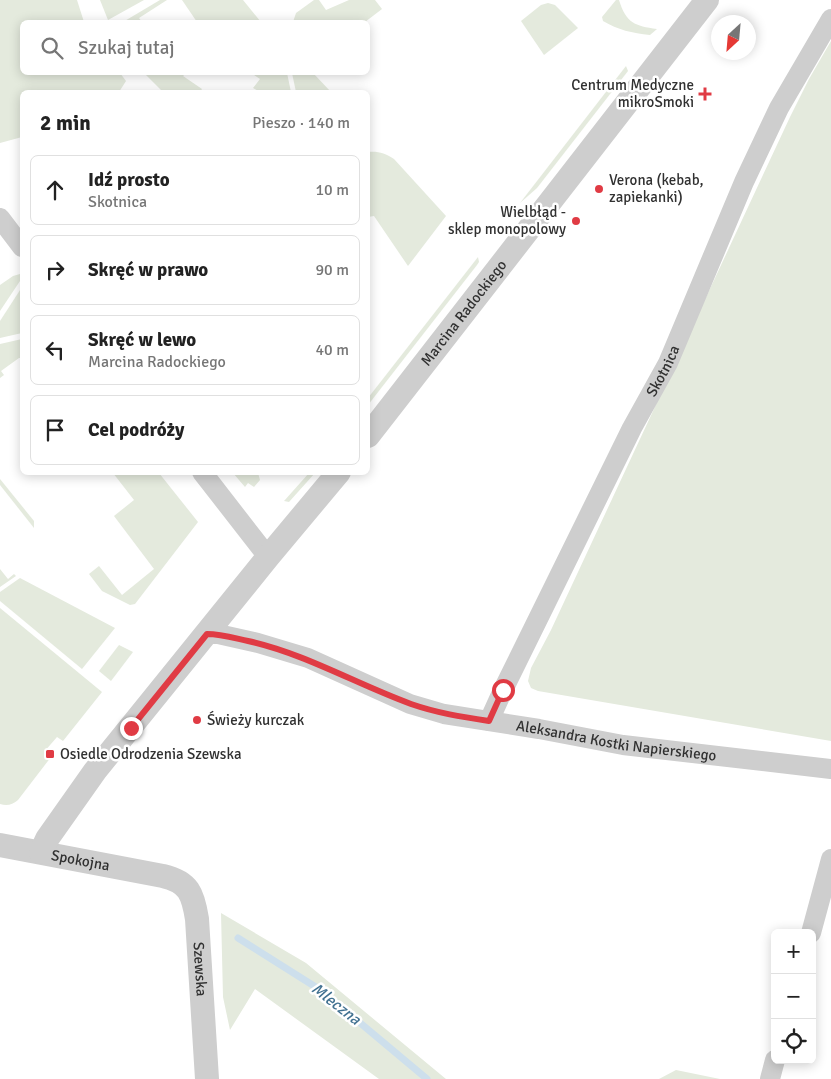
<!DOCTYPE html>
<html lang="pl">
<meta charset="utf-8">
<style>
:root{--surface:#fff;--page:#f6f6f6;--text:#222;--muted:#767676;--line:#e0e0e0}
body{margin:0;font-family:Signika,sans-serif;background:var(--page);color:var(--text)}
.controls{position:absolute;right:15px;bottom:15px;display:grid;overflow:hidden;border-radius:8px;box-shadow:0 2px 12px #0003}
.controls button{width:45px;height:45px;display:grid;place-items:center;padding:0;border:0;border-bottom:1px solid var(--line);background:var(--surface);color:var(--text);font:25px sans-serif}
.compass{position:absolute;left:711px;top:15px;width:45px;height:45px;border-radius:50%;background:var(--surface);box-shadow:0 2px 12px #0003;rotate:206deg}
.stop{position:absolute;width:15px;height:15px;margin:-11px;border:4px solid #e03b44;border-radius:50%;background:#fff}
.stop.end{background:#e03b44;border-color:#fff;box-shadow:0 1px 5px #0008}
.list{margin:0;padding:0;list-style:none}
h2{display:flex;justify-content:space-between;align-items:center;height:65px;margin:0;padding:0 20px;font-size:21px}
h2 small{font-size:16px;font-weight:400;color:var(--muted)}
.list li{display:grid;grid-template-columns:32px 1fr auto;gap:15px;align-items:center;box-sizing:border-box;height:70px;margin:0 10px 10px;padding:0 10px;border:1px solid var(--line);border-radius:8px}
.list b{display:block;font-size:19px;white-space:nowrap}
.list p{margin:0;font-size:16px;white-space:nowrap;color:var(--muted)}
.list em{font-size:16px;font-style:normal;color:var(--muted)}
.icon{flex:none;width:28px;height:28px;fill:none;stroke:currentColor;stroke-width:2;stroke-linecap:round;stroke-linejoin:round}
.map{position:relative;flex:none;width:831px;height:1079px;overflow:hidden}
.search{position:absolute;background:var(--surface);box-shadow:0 2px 12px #0003;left:20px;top:20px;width:350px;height:55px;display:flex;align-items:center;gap:12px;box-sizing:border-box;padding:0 18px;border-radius:8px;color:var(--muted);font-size:19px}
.panel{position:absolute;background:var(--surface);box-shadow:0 2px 12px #0003;left:20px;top:90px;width:350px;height:385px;border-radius:8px}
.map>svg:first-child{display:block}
</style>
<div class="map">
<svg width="831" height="1079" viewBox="0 0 831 1079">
<rect width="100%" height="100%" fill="#fff"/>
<g fill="#e4eadd">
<polygon points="0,0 77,0 84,22 22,22 22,72 120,73 126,81 119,92 22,92 22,137 0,143"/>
<polygon points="100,0 144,0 108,20"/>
<polygon points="160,0 167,0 139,18 142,22 123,22"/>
<polygon points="182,0 243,0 261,22 197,22"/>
<polygon points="314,0 319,0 326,10 349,0 375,0 382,9 365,22 293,22 296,13"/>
<path d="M 616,0 L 619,0 C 626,23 635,26 657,29 L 650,35 C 632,33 618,30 603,21 L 602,17 Z"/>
<polygon points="548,3 555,5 578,28 544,55 521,21 541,5"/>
<polygon points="831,41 831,741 538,691 531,688 528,681 531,668 551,630 790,117 809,79"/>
<polygon points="626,66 628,71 537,188 520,203"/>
<polygon points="144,73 186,73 183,76 202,89 200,92 163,92"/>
<polygon points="251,73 287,73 291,92 260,92 253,88 260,79"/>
<polygon points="292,73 313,73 331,92 296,92"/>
<path d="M 368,152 C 378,151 385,153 394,159 L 446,216 L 408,266 L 374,216 L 368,217 Z"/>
<polygon points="478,257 479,262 477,265 368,405 368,398"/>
<polygon points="20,274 21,277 20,281 0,311 0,285 13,276"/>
<polygon points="22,287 22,333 0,338 0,321"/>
<polygon points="22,339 22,358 19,358 1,371 4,375 0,378 0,344"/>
<polygon points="113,473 159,473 198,522 135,604 130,605 102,591 89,574 99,566 122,595 154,569 114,516 134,500"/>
<polygon points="233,473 258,473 260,480 254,487 248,483 245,487"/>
<polygon points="309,473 315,473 289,502 284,501"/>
<polygon points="0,479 34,521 34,528 0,485"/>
<polygon points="0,569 8,579 14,574 16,576 0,587"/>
<polygon points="20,578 115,628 82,669 0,601 0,592"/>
<path d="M 0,608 L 102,692 L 63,741 L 57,737 L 44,752 L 51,757 L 18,800 C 12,805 7,806 0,804 Z"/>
<polygon points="119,645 133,652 111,681 99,671"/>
<polygon points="221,913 306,963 446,1079 379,1079 255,989 230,1030 223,997"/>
<polygon points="676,1070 720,1079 659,1079"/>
</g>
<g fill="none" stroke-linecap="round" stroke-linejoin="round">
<polyline stroke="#cddfec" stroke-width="7" points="238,938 322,991 427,1079"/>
<g stroke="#cecece" stroke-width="20">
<polyline points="0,218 22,247"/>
<polyline points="202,472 268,557"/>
<path id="s1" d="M 207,634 L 218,634 L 258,643 L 308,658 L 410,704 L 444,714 L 539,729 L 623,745 L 831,769"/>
<path id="s2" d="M 489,721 L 503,690 L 632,428 L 668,363 L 744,182 L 779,108 L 831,19"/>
<polyline points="811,933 831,859"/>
<polyline points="770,1079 775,1060"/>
</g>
<g stroke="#cecece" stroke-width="24">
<path id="s3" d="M 368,436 L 707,0"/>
<path id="s4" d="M 0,845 L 163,876 C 189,882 193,894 197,919 L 207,1079"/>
<polyline points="41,852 47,839 95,771 268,557 339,472"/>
</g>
</g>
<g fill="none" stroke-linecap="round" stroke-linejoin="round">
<path stroke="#e03b44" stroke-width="6" d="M 131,728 L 207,634 C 221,634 234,638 248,641 C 306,654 356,684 411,704 C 437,713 462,717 489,721 L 503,690"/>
</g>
<g fill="#e03b44" stroke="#fff" stroke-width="2">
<path d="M702.5 86.5h5v5h5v5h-5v5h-5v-5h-5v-5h5z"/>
<circle cx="599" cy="189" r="5"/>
<circle cx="576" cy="221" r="5"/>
<circle cx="197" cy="720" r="5"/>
<rect x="45" y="749" width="10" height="10" rx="2.5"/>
</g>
<g text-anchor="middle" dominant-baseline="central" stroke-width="5" stroke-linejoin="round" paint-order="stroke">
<g font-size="15" fill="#313131" stroke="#fff" text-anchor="start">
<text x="694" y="85" text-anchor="end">Centrum Medyczne<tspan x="694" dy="17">mikroSmoki</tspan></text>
<text x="609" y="180">Verona (kebab,<tspan x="609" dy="17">zapiekanki)</tspan></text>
<text x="566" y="212" text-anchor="end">Wielbłąd -<tspan x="566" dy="17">sklep monopolowy</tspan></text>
<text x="207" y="720">Świeży kurczak</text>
<text x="60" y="754">Osiedle Odrodzenia Szewska</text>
</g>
<g font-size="15" fill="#313131" stroke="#fff">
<text stroke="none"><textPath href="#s3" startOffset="156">Marcina Radockiego</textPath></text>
<text stroke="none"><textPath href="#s2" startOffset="391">Skotnica</textPath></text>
<text stroke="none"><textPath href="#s1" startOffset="426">Aleksandra Kostki Napierskiego</textPath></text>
<text stroke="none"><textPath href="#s4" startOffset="82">Spokojna</textPath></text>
<text stroke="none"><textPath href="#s4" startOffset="276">Szewska</textPath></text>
</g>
<g font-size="16" font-style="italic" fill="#417191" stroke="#fff">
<text transform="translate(336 1004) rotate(38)">Mleczna</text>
</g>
</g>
</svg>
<div class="controls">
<button>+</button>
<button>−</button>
<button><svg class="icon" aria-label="locate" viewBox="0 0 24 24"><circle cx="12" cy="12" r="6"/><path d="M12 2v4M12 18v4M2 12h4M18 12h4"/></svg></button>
</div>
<svg class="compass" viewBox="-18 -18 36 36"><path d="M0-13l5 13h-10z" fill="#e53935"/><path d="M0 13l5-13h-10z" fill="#767676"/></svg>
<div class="stop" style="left:503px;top:690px"></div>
<div class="stop end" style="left:131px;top:728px"></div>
<div class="search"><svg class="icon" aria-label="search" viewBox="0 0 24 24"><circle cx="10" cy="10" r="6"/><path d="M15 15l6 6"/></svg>Szukaj tutaj</div>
<section class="panel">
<h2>2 min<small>Pieszo · 140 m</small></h2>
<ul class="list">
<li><svg class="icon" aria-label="ahead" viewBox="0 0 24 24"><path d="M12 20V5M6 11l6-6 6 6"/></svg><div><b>Idź prosto</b><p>Skotnica</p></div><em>10 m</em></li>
<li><svg class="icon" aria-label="right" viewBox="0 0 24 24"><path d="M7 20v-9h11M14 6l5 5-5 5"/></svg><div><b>Skręć w prawo</b></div><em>90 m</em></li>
<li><svg class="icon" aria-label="left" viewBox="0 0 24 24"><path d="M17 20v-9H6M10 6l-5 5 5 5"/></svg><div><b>Skręć w lewo</b><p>Marcina Radockiego</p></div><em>40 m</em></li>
<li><svg class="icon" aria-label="arrive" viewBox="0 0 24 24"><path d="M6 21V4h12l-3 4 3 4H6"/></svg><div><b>Cel podróży</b></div></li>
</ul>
</section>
</div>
